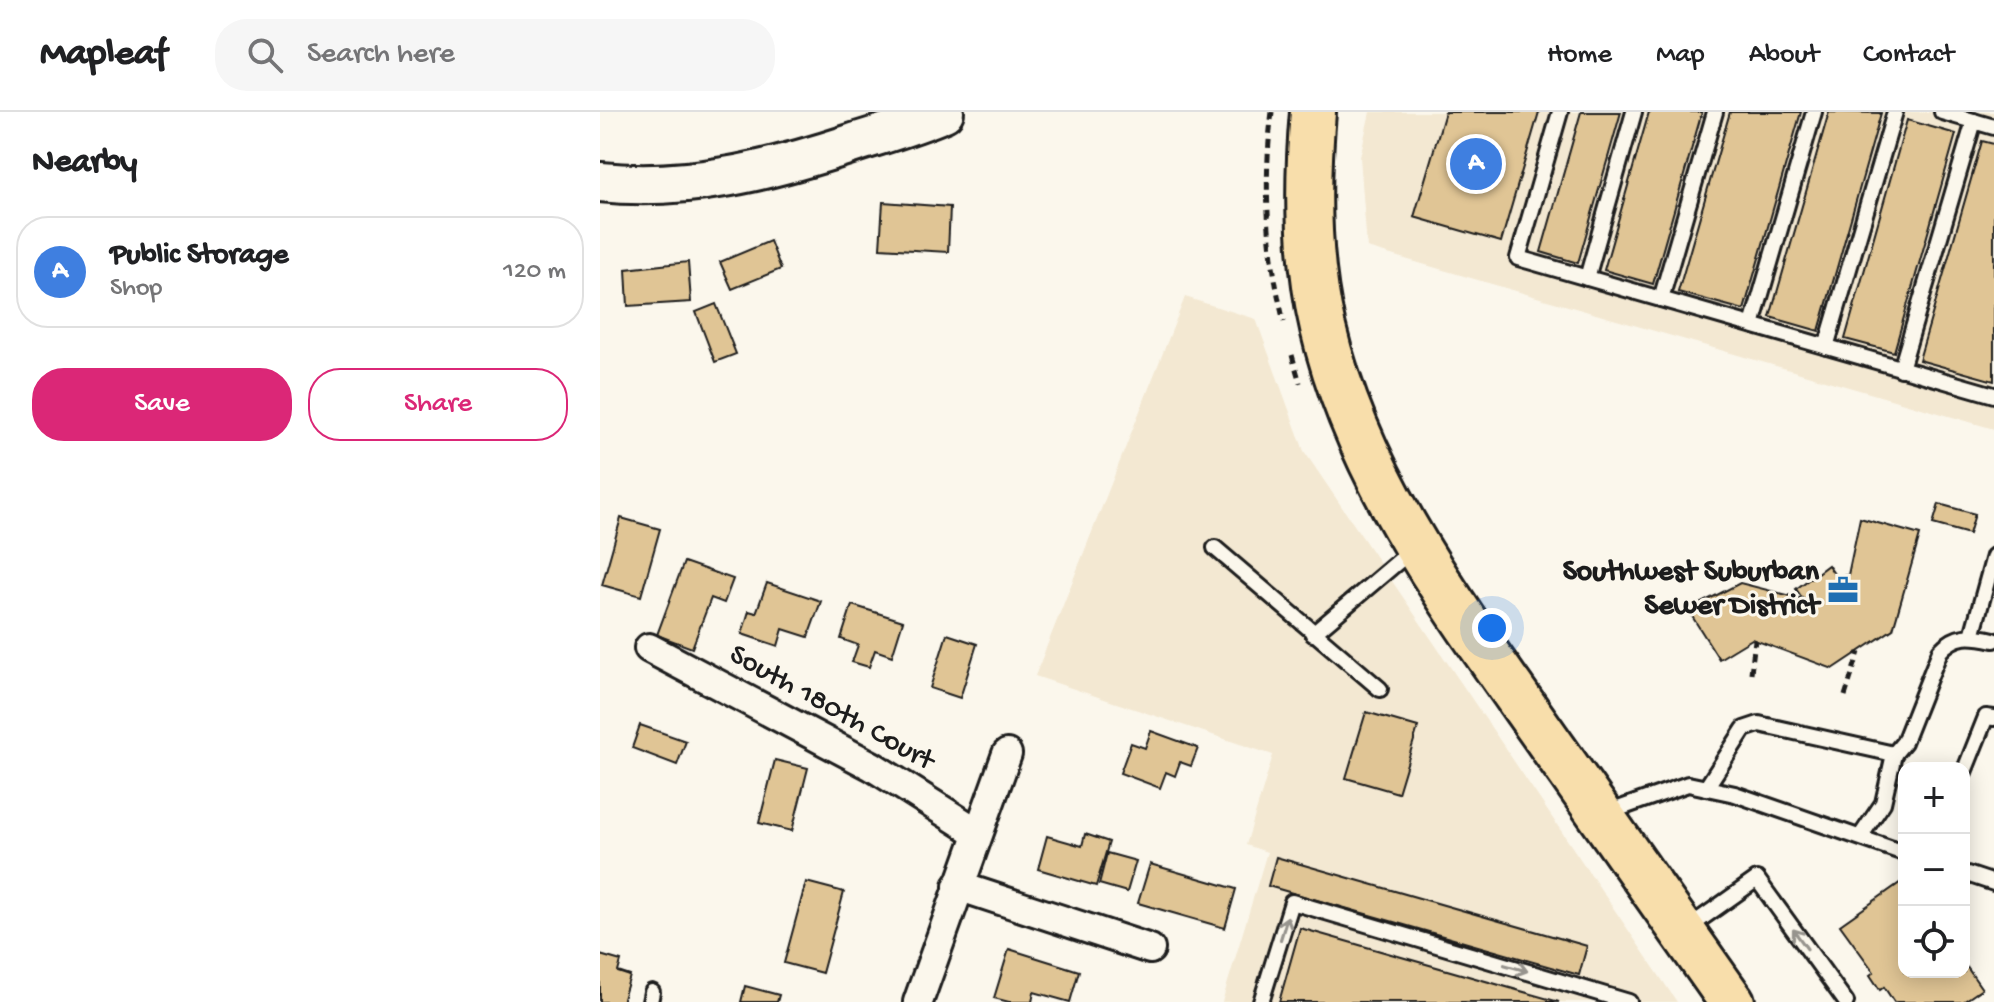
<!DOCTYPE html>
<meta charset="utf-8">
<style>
:root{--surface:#fff;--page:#f6f6f6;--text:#202124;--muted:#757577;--line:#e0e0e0;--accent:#db2777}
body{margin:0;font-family:"Gochi Hand",sans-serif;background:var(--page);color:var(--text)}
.controls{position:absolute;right:24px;bottom:24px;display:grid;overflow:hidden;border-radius:16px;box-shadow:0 4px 20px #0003}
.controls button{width:72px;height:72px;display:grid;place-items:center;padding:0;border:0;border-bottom:2px solid var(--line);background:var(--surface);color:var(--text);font:40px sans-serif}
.you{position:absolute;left:892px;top:516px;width:28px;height:28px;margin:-20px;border:6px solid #fff;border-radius:50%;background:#1a73e8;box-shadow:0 0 0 12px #1a73e833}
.badge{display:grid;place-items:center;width:52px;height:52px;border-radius:50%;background:var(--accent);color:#fff;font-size:26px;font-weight:700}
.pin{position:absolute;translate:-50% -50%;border:4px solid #fff;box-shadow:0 2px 8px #0006}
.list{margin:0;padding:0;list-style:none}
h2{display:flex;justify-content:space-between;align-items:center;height:104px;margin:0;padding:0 32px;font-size:34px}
h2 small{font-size:26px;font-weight:400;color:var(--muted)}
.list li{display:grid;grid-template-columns:52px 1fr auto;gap:24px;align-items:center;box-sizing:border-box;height:112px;margin:0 16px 16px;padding:0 16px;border:2px solid var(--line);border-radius:32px}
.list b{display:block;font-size:30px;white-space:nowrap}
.list p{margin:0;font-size:26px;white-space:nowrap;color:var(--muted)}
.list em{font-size:26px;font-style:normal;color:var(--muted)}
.actions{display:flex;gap:16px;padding:24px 32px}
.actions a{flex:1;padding:18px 0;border:2px solid var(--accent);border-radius:32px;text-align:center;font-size:28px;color:var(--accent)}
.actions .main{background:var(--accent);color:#fff}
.icon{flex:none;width:44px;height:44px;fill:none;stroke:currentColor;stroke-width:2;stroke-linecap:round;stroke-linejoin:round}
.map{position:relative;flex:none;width:1394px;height:890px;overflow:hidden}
header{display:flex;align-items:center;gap:48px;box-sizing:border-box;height:112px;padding:0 40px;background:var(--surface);border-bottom:2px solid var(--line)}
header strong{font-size:38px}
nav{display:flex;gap:44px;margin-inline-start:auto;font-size:28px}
.search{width:560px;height:72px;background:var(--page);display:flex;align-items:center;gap:20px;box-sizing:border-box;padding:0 28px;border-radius:32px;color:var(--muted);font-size:30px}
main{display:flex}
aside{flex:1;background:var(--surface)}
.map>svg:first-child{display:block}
</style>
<header>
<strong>Mapleaf</strong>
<div class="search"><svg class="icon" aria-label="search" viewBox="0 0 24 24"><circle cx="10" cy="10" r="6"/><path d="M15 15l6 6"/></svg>Search here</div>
<nav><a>Home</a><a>Map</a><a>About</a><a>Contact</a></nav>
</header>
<main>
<aside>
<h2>Nearby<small></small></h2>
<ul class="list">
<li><span class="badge" style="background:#3f7fe0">A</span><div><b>Public Storage</b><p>Shop</p></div><em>120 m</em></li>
</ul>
<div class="actions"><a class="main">Save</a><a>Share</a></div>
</aside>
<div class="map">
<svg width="1394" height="890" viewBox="0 0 1394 890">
<rect width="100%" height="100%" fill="#fbf7ec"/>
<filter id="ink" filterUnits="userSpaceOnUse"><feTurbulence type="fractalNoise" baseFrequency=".0125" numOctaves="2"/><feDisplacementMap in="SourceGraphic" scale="16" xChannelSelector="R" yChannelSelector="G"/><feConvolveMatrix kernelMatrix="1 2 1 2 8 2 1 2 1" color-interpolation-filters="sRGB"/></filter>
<g filter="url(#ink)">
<g fill="#f3e8d2">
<polygon points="770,0 1394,0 1394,317 767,136 760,45"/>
<polygon points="585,185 656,207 704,339 1077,890 622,890 667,740 646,733 673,643 435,564"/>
</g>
<g fill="#e0c595" stroke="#1c1c1c" stroke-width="2">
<polygon points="845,0 939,0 901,130 814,105"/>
<polygon points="981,0 1021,0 978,151 941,140"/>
<polygon points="1049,0 1102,0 1053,172 1004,158"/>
<polygon points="1130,0 1201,0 1144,198 1078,180"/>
<polygon points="1229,0 1281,1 1219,219 1170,205"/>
<polygon points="1307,8 1356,22 1294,240 1245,227"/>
<polygon points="1382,29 1394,32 1394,269 1319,248"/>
<polygon points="283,90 350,95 348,140 280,136"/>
<polygon points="170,129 181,157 132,177 120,150"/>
<polygon points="88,150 91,190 28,194 26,157"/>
<polygon points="116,192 136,242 115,250 96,200"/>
<polygon points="1339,392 1375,402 1369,422 1333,412"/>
<polygon points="21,406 60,417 41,484 2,473"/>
<polygon points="1260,406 1320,423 1293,517 1233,557 1152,527 1119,547 1088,498 1140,471 1203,487 1196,477 1228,453 1236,465 1248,463"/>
<polygon points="84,450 133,467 124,491 111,486 92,536 57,523"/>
<polygon points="167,471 221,489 208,525 183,517 178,534 142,522 149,499 156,501"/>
<polygon points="252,493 303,509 292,544 275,538 269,555 252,550 258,533 241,527"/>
<polygon points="347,522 377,532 360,586 330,576"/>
<polygon points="766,600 818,615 798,681 746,666"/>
<polygon points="40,613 86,629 77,653 32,636"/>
<polygon points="551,619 598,636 591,654 580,650 575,664 566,660 560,676 520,661 531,631 545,636"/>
<polygon points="175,648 208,656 192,719 159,711"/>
<polygon points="485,722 509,730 496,774 438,757 447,724 482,734"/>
<polygon points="507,741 536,749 527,780 499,772"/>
<polygon points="676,745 987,834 979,863 668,774"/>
<polygon points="550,752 636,777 625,816 538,791"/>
<polygon points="1304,768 1304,860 1364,860 1364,851 1382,877 1363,890 1294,890 1284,875 1280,878 1270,863 1274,860 1240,813"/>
<polygon points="206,770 244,780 222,861 184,851"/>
<polygon points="700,816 959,890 679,890"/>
<polygon points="409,837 479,859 470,890 434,880 432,890 409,890 394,886"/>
<polygon points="0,843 21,849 18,860 30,864 22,890 0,890"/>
<polygon points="145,874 179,883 177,890 141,890"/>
</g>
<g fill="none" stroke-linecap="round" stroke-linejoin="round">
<g stroke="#1c1c1c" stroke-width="20">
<g id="lane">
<polyline points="960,0 918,146 1394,283"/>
<polyline points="1342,0 1394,15"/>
<polyline points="987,166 1034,0"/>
<polyline points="1061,187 1115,0"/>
<polyline points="1152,213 1214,0"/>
<polyline points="1226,235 1295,0"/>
<polyline points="1301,257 1374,9"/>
<polyline points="615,436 780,577"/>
<polyline points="713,522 813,437"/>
<polyline points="1372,524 1394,444"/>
<polyline points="1364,660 1386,605 1394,606"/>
<path d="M 1106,676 L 1144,617 L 1159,612 L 1294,642 L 1304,630 L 1340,539 C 1356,521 1371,523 1394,528"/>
<polyline points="1004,702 1088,672 1135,682 1304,741"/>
<polyline points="1260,725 1283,691 1294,642"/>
<polyline points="1364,761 1394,771"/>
<polyline points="1085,818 1157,767 1246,890"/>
<polyline points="50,890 52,880"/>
<polyline points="661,890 692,790 1029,890"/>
</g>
</g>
<g stroke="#1c1c1c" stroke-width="34">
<g id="street">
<polyline points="49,536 272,654 378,721"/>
<polyline points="358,774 550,837"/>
<polyline points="318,890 407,642"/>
</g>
</g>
<g stroke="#1c1c1c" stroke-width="44">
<path id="secondary" d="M 0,70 C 89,79 168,59 251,32 C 282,22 314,13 344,0"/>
</g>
<g stroke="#1c1c1c" stroke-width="50">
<path id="primary" d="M 713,0 C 707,69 707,149 723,216 C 758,365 851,491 937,613 C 1002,705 1067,798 1132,890"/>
</g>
<g stroke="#1c1c1c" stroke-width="5" stroke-dasharray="8 6" stroke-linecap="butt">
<path d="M 672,0 C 663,69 667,142 684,210"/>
<polyline points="692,243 700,271"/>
<polyline points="1151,561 1155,528"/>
<polyline points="1245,584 1259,540"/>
</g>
<use href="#lane" stroke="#fbf7ec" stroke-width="14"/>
<use href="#street" stroke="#fbf7ec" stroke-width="28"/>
<use href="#secondary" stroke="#fbf7ec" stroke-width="38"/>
<use href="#primary" stroke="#f8deab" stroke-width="44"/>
</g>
<defs><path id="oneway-shaft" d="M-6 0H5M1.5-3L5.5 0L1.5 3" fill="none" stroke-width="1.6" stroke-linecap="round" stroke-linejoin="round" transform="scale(2)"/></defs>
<g stroke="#97948e">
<use href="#oneway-shaft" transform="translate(684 816) rotate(-73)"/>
<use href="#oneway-shaft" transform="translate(1200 827) rotate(-126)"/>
<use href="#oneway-shaft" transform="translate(916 856) rotate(16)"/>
</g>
</g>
<defs>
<g id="office-bare" transform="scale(2.4)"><path d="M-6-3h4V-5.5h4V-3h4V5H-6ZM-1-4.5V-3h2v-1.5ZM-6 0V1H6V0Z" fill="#1f6fb2" stroke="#fbf7ec" stroke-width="2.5" paint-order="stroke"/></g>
</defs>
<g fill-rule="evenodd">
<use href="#office-bare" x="1243" y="478"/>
</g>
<g text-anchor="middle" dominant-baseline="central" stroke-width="6" stroke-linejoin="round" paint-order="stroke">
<g font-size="30" font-weight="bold" fill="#1c1c1c" stroke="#fbf7ec" text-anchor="end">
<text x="1219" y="461">Southwest Suburban<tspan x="1219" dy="34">Sewer District</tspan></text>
</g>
<g font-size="30" fill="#1c1c1c" stroke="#fbf7ec">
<text transform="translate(231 597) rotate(29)">South 180th Court</text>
</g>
</g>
</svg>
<div class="controls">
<button>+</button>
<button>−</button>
<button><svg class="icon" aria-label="locate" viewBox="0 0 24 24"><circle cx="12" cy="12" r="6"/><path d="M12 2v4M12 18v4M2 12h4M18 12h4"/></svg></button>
</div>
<div class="you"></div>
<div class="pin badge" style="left:876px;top:52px;background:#3f7fe0">A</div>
</div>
</main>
